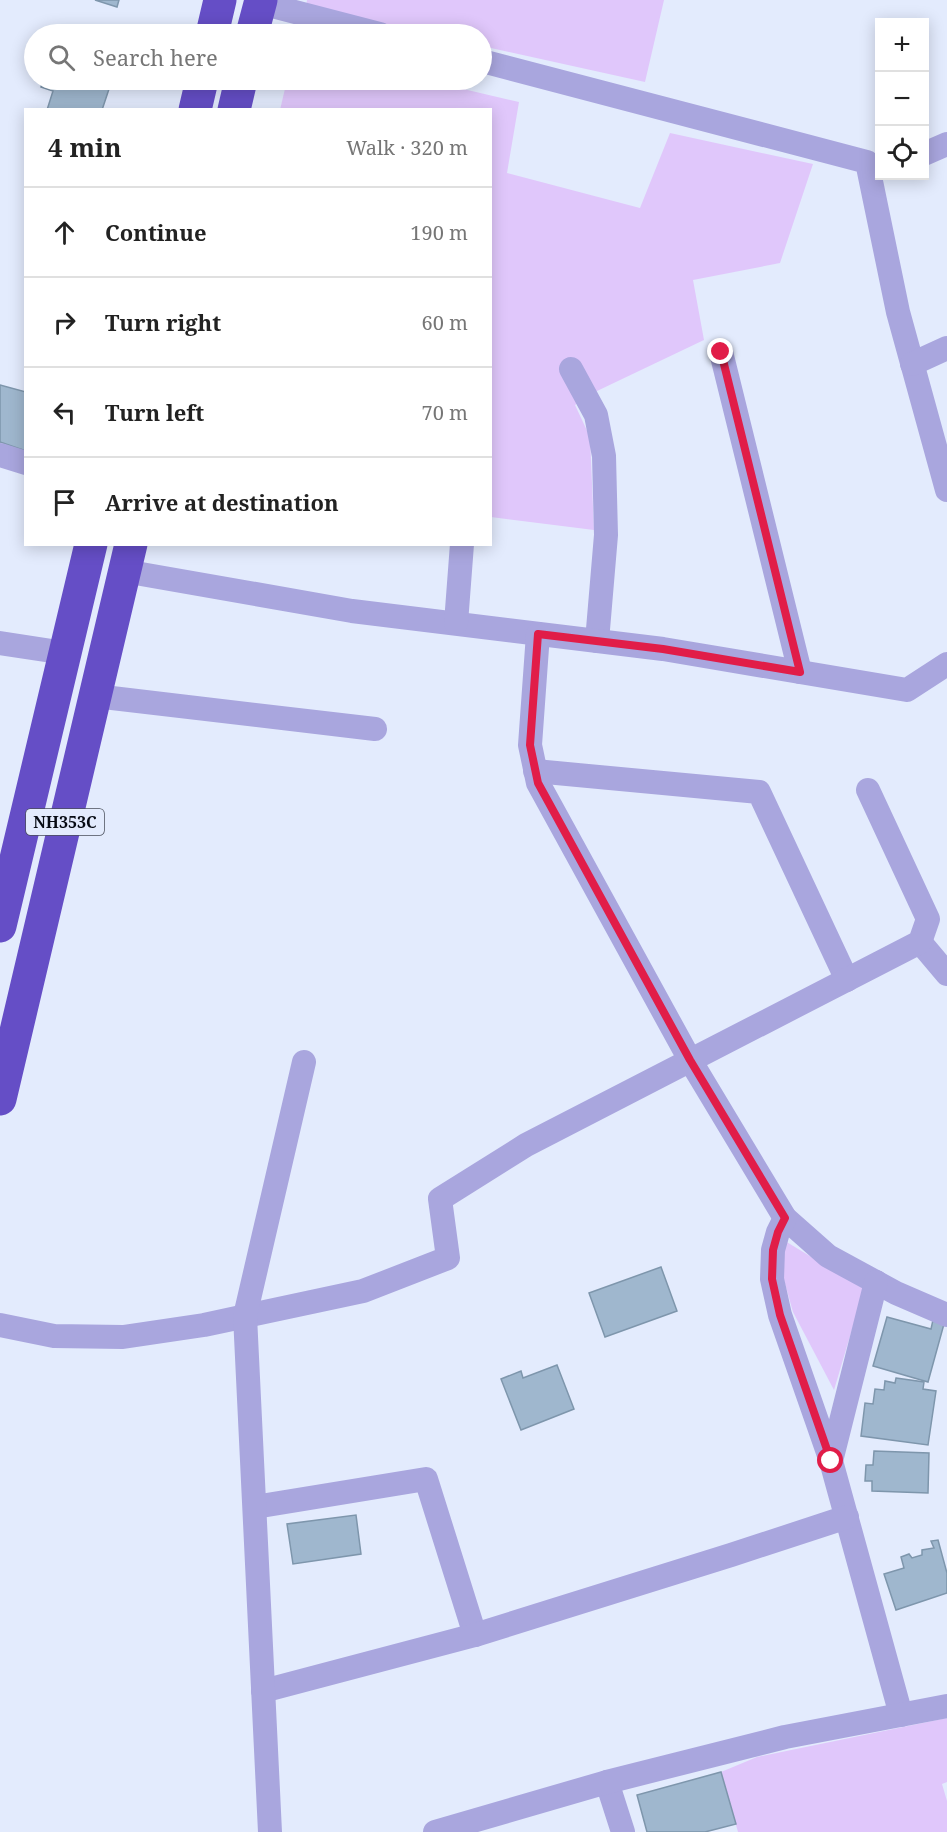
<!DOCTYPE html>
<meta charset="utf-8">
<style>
:root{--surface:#fff;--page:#f2f2f2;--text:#222;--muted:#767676;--line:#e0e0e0}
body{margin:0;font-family:"Noto Serif",serif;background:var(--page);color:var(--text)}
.controls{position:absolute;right:18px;top:18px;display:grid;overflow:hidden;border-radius:0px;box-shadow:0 3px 15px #0003}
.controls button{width:54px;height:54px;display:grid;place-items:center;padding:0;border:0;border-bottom:2px solid var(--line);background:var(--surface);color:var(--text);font:30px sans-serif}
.stop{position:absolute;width:18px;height:18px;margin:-14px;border:4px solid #e11d48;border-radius:50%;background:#fff}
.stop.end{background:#e11d48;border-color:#fff;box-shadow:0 2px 6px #0008}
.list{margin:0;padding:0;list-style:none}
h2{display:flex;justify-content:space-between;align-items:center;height:78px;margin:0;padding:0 24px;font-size:26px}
h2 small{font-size:20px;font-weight:400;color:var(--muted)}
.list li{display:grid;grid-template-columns:39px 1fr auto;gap:18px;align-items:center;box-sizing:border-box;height:90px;padding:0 24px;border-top:2px solid var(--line)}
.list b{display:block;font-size:22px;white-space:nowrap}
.list em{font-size:20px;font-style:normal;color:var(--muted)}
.icon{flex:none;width:33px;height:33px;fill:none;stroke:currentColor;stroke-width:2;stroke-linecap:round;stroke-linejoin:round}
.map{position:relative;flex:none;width:947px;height:1832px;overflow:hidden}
.search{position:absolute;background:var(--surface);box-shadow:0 3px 15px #0003;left:24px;top:24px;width:468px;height:66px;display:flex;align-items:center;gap:15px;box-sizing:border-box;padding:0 21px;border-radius:33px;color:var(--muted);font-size:22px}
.panel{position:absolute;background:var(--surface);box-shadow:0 3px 15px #0003;left:24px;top:108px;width:468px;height:438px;border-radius:0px}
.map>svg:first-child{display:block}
</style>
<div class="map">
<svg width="947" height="1832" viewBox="0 0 947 1832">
<rect width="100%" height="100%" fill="#e3ebfd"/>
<g fill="#e0c7fb">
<polygon points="307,0 664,0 645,82 482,46 482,34 430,34 306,7"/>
<polygon points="287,80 425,80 519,102 507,173 640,208 670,133 813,164 780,263 693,280 704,340 597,391 575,405 590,437 594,530 491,517 490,110 280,110"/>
<polygon points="785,1241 864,1289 834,1390 793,1312 782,1273"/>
<polygon points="947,1718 947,1782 942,1784 947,1801 947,1832 738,1832 721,1772 757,1757"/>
</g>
<g fill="#9fb7ce" stroke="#7e96ac" stroke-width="1.5">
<polygon points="95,0 119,0 117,7"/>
<polygon points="43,80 112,80 102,110 47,110 53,91 41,87"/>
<polygon points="0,385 26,392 26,451 0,442"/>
<polygon points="661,1267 677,1311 605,1337 589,1293"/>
<polygon points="887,1317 931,1329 933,1320 944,1324 928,1382 873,1366"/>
<polygon points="557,1365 574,1409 521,1430 501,1379 521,1371 523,1378"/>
<polygon points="896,1378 924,1382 923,1389 936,1391 928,1445 861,1436 865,1403 873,1404 875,1389 884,1390 885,1381 895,1383"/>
<polygon points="874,1451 929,1453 928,1493 872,1491 872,1481 865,1481 866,1465 873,1465"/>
<polygon points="356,1515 361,1554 293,1564 287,1524"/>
<polygon points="938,1540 947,1573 947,1593 896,1610 884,1574 904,1568 901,1557 909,1554 912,1558 922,1555 922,1550 934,1548 931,1541"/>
<polygon points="721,1772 736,1824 705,1832 647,1832 637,1795"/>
</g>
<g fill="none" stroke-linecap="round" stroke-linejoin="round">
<g stroke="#a9a6de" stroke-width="24">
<polyline points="260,3 380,34"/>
<polyline points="482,61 867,162 898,312 947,490"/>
<polyline points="924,154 947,144"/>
<polyline points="721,352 800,672"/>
<polyline points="912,364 947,348"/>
<polyline points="571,369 596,415 604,456 606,535 597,641"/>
<polyline points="0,455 26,463"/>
<polyline points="124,571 352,611 663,649 907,690 947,664"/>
<polyline points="456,623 462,544"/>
<polyline points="538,634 530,745 538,783 690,1060 785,1218 828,1256 896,1293 947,1315"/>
<polyline points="0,643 65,653"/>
<polyline points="95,696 375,729"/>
<polyline points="535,771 759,792 847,980"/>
<polyline points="920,942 947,974"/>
<polyline points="785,1218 778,1232 773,1250 772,1279 780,1315 831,1461 901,1715"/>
<polyline points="0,1325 54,1336 123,1337 204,1325 363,1291 448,1258 440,1199 526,1145 920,942 928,919 868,790"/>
<polyline points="831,1461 876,1282"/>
<polyline points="255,1507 426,1479 475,1635"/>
<polyline points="263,1691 475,1635 731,1555 847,1517"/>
<polyline points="607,1782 623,1832"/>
<polyline points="270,1832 245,1316 304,1062"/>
<polyline points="435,1832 607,1782 785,1737 947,1706"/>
</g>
<g stroke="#654ec6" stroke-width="33">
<polyline points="212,34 220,0"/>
<polyline points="252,34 261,0"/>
<polyline points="195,110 202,80"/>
<polyline points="234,110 241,80"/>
<polyline points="0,926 91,544"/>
<polyline points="0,1099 131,544"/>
</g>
</g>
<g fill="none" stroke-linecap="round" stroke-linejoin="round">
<polyline stroke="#e11d48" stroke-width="8" points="721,352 800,672 663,649 538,634 530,745 538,783 690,1060 785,1218 778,1232 773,1250 772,1279 780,1315 831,1461"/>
</g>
<g text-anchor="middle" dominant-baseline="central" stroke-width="4.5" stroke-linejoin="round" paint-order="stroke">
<rect fill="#e3ebfd" stroke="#494e5a" stroke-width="1.5" x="26" y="809" width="78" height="26" rx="4.5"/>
<g font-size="16" font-weight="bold" fill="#070b14">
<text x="65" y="822">NH353C</text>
</g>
</g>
</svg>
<div class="controls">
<button>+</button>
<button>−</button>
<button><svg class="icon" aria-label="locate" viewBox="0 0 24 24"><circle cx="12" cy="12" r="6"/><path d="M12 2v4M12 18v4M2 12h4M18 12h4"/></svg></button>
</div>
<div class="stop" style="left:831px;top:1461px"></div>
<div class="stop end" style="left:721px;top:352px"></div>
<div class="search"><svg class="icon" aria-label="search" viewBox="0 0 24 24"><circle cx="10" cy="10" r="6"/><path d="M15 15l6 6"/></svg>Search here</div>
<section class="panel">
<h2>4 min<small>Walk · 320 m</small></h2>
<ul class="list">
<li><svg class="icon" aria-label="ahead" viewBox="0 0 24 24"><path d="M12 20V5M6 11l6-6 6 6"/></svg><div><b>Continue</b></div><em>190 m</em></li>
<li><svg class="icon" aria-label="right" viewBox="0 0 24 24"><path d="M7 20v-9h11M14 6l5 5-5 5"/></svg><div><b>Turn right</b></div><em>60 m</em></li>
<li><svg class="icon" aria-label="left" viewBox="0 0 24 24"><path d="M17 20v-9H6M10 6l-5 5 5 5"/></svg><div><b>Turn left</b></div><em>70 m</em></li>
<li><svg class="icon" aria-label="arrive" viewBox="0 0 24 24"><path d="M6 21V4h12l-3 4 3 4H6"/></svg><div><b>Arrive at destination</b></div></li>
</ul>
</section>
</div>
